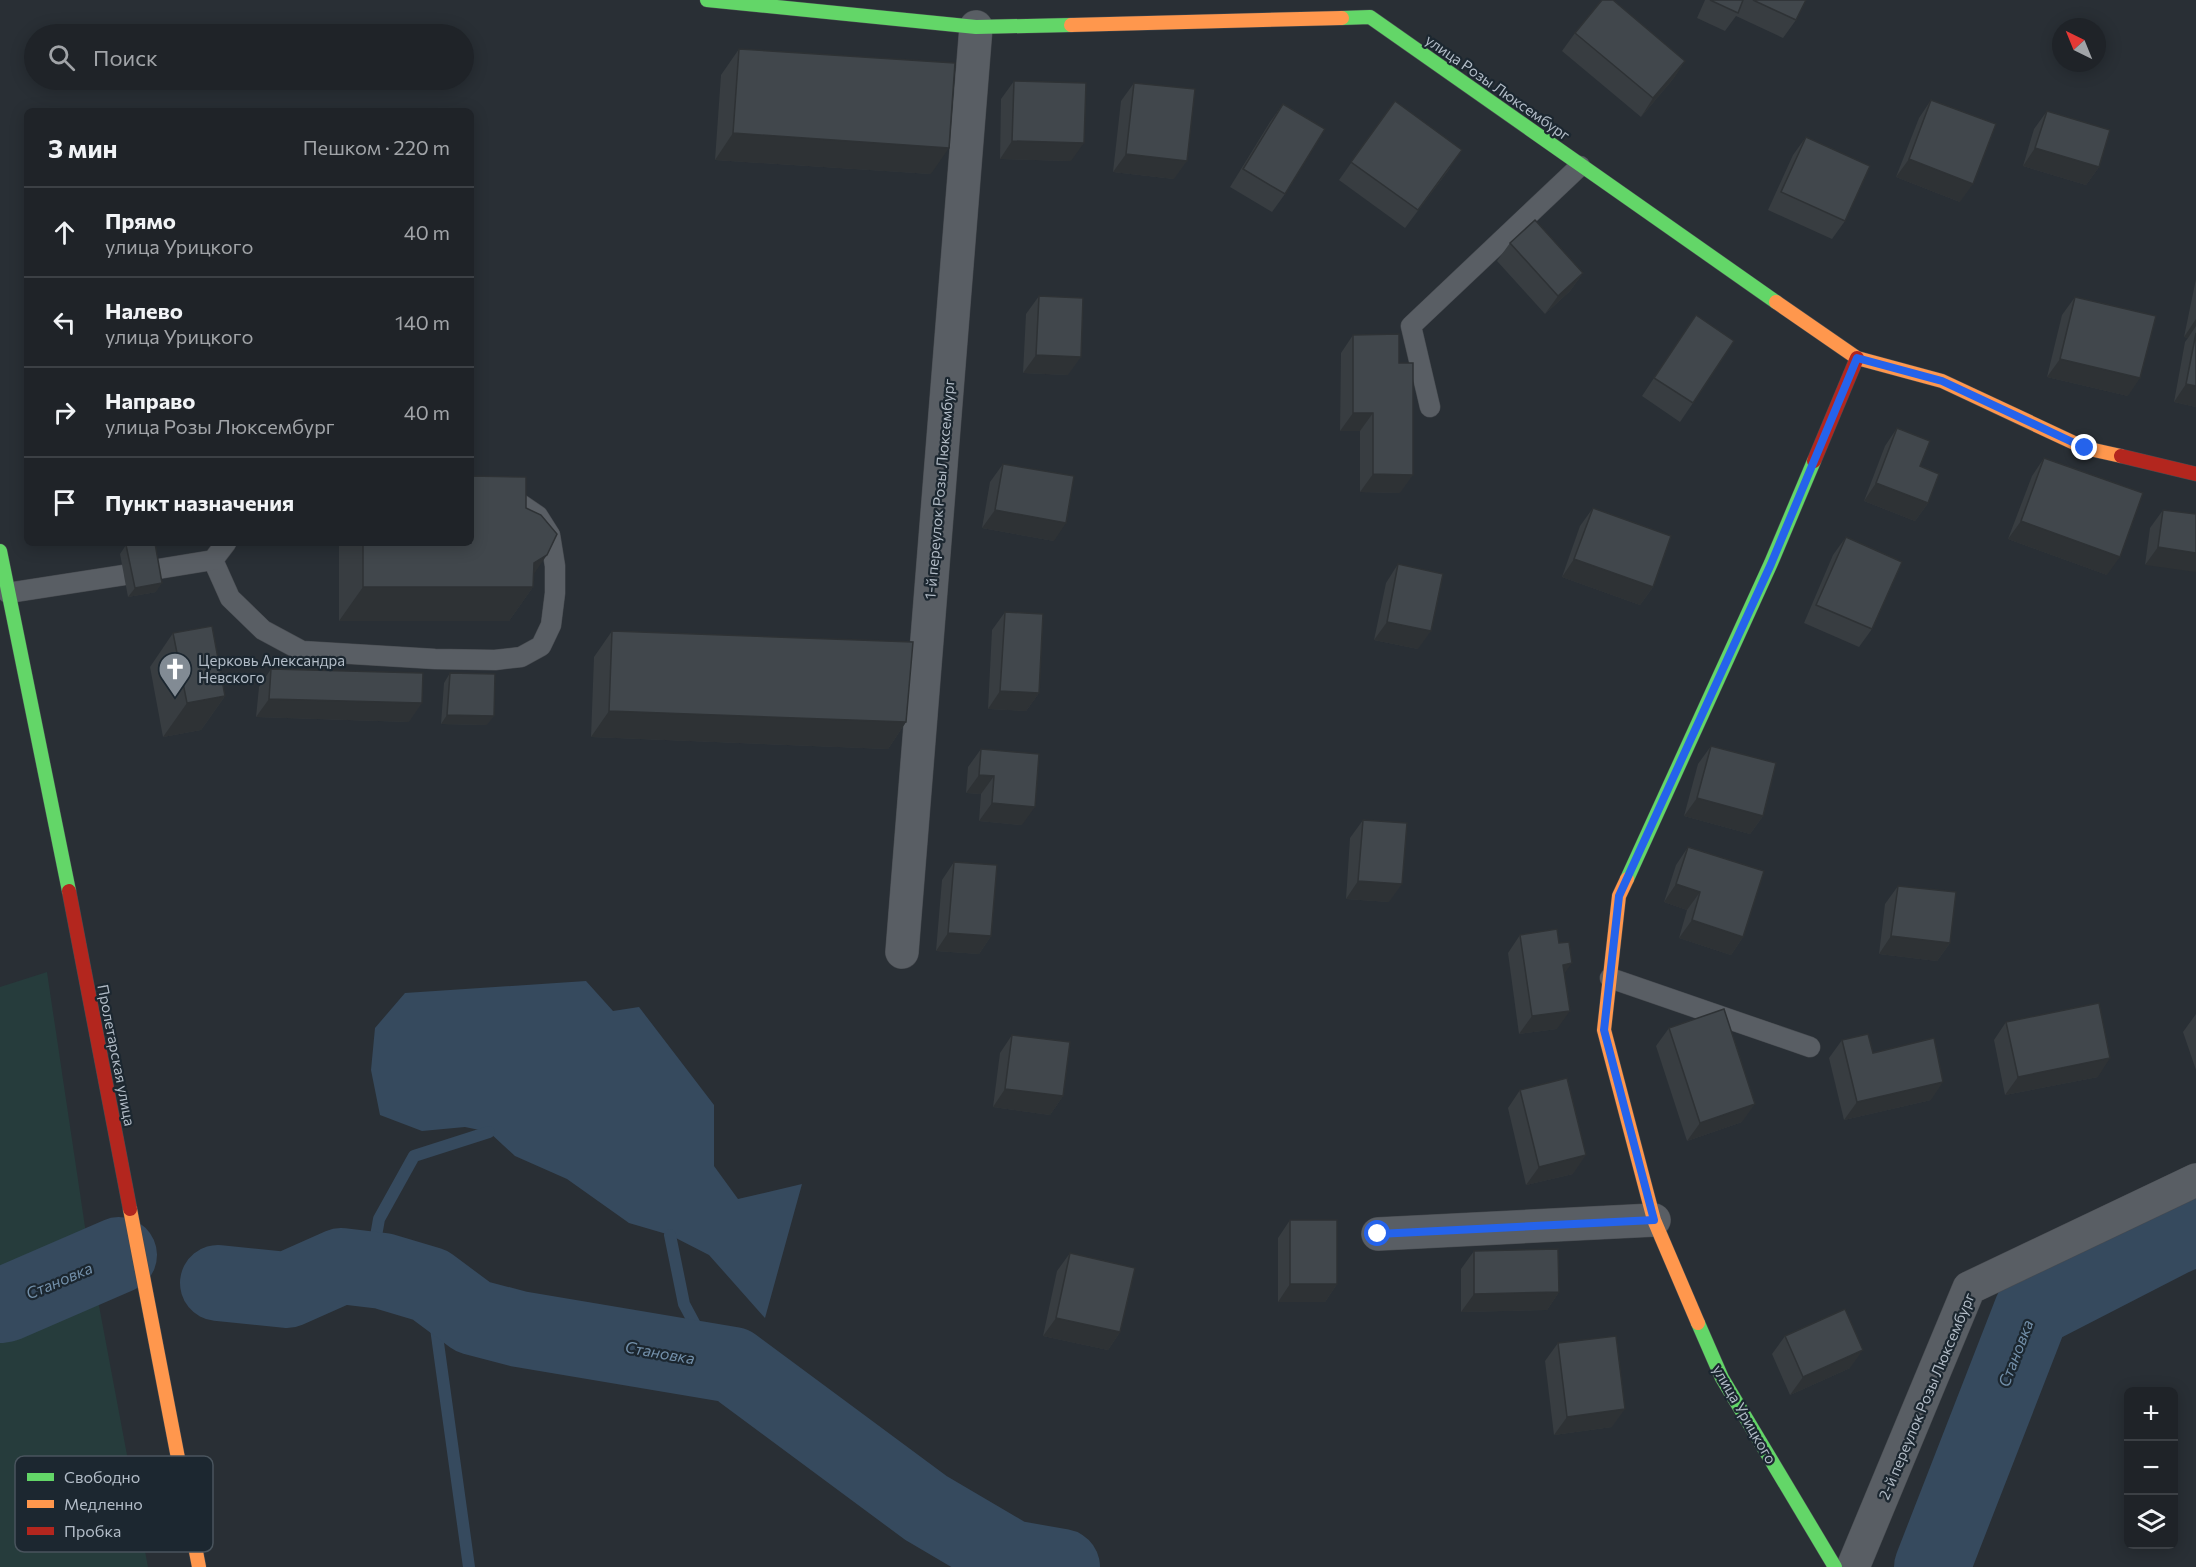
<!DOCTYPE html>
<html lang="ru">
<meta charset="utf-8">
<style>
:root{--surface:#1f2328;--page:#272b30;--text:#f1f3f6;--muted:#a1a4a8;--line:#3c4045}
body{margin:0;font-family:Commissioner,sans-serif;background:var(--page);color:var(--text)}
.controls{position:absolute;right:18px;bottom:18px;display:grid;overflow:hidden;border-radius:9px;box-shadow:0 3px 15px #0003}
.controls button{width:54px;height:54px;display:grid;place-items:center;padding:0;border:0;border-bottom:2px solid var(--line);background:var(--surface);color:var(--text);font:30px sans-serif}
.compass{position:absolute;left:2052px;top:18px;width:54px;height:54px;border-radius:50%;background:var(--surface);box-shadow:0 3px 15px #0003;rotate:317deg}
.stop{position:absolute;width:18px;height:18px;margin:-14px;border:4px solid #2563eb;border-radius:50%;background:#fff}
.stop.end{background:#2563eb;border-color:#fff;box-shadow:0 2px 6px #0008}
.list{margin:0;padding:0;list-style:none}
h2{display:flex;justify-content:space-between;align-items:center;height:78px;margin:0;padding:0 24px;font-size:26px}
h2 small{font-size:20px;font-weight:400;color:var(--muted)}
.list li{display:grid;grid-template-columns:39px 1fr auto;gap:18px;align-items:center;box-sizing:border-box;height:90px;padding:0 24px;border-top:2px solid var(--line)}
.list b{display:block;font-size:22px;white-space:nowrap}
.list p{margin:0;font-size:20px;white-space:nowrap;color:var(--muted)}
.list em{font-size:20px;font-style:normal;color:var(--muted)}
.icon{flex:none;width:33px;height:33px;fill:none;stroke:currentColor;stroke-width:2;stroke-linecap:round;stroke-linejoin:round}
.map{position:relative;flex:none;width:2196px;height:1567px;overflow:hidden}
.search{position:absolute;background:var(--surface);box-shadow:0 3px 15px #0003;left:24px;top:24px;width:450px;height:66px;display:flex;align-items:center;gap:15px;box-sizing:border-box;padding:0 21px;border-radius:33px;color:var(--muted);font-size:22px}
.panel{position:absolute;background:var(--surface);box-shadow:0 3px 15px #0003;left:24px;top:108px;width:450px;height:438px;border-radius:9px}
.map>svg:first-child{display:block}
</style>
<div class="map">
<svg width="2196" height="1567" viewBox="0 0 2196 1567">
<rect width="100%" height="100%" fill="#292f35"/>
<polygon fill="#263c3c" points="47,972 88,1247 148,1567 0,1567 0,987"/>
<polygon fill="#364a5e" points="586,981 613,1011 639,1007 714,1105 714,1166 738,1199 802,1184 765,1318 709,1255 670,1235 629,1223 567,1179 515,1156 489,1132 465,1127 422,1131 380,1115 371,1070 375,1028 405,993"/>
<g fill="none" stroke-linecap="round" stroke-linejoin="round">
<g stroke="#364a5e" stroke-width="12">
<polyline points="670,1235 684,1304 715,1362"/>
<polyline points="370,1270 379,1219 414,1156 489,1132"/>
<polyline points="430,1285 469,1567"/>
</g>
<g stroke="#364a5e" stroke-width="76">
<polyline points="218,1283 287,1290 341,1266 383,1271 430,1285 473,1317 519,1329 733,1365 926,1508 1011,1558 1062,1567"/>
<polyline points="0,1305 6,1304 119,1255"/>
<polyline points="1932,1567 2032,1310 2174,1237 2196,1228"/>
</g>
<g stroke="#474b50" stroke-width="21">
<g id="lane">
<polyline points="1430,407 1411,326 1580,166"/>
<polyline points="213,560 230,598 263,630 302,651 435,659 495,660 521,657 541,646 551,625 555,593 555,566 550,535 538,516 519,503 485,492 471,492"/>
<polyline points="152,570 213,560 226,543"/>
<polyline points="8,593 124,575"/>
<polyline points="1610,978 1810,1047"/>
</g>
</g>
<g stroke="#474b50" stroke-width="34">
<g id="street">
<polyline points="902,952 976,27"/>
<polyline points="1378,1234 1654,1220"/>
<polyline points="1853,1567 1969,1288 2196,1180"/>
</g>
</g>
<g stroke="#474b50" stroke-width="15">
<g id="fast">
<polyline points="707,0 976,27 1071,25"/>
<polyline points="1342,18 1370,17 1776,302"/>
<polyline points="0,551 69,891"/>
<polyline points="1627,879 1771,563 1814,461"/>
<polyline points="1698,1323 1722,1378 1835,1567"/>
</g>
</g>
<g stroke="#474b50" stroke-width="15">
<g id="slow">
<polyline points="1071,25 1342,18"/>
<polyline points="1776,302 1857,358 1942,381 2085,448 2121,456"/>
<polyline points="1627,879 1619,896 1604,1030 1654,1220 1698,1323"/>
<polyline points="130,1209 199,1567"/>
</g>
</g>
<g stroke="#474b50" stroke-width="15">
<g id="jam">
<polyline points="2121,456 2196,474"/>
<polyline points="1814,461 1857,358"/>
<polyline points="69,891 130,1209"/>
</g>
</g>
<use href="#lane" stroke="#595e64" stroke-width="20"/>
<use href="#street" stroke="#595e64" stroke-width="33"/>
<use href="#fast" stroke="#63d668" stroke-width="14"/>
<use href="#slow" stroke="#ff974d" stroke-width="14"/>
<use href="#jam" stroke="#b3261e" stroke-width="14"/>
</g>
<g fill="#383d41">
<polygon points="1705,0 1806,0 1796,20 1783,38 1736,16 1725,31 1697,18"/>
<polygon points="1575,33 1685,61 1673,79 1641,117 1562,51"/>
<polygon points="739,49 931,174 715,160 721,75"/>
<polygon points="371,80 426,80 423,84 371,86"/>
<polygon points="1014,81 1071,161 1000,159 1001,99"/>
<polygon points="1134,83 1174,179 1113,172 1121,101"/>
<polygon points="1931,100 1960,202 1896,177 1919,118"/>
<polygon points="1395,101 1450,168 1405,228 1339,180"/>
<polygon points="1283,104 1285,194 1272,212 1230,187 1270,122"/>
<polygon points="2047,111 2099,167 2086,185 2023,166 2034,129"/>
<polygon points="1806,137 1845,221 1832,239 1768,210 1793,155"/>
<polygon points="1510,243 1583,273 1570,291 1545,314 1497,261"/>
<polygon points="2196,279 2196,407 2174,402 2185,342 2188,338 2184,337"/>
<polygon points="1039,296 1068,375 1023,373 1026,314"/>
<polygon points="2075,297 2128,396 2047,377 2062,315"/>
<polygon points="1696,315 1693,403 1680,422 1642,396"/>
<polygon points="1353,335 1400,493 1360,492 1360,431 1340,431 1341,353"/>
<polygon points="1897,428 1920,466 1928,503 1915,521 1864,501 1885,446"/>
<polygon points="2044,458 2107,575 2008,539 2032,476"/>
<polygon points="1003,464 1054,541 982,528 990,482"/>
<polygon points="526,508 533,587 509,621 339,621 339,543 308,543 471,543"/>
<polygon points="1593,508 1653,587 1640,605 1562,577 1580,526"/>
<polygon points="2163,510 2196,514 2145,565 2150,528"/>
<polygon points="1846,537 1872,629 1859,647 1804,623 1833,555"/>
<polygon points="126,545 156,592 128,597 120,554"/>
<polygon points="1398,564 1418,649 1374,640 1386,583"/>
<polygon points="1005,612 1039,693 1026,711 988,709 992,630"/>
<polygon points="612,631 906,722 888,749 591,737 594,657"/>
<polygon points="173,633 225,696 201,730 163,737 150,667"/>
<polygon points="271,669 409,722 256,717 259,687"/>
<polygon points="450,673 487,725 441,724 444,683"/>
<polygon points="1711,746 1763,816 1750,834 1684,816 1698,764"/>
<polygon points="981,749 1022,825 979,821 981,794 966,793 968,767"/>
<polygon points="1363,820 1389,902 1346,899 1350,838"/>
<polygon points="1688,847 1743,937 1731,955 1679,938 1687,910 1664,902 1676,865"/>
<polygon points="954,862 991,936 979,954 936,951 942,880"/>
<polygon points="1898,886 1950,943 1937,961 1879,954 1885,904"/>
<polygon points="1520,935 1559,943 1564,974 1557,1029 1519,1034 1508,953"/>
<polygon points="2196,1014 2196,1070 2183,1032"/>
<polygon points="2006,1022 2098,1077 2005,1095 1994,1040"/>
<polygon points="1669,1028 1742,1122 1687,1141 1656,1046"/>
<polygon points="1012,1035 1063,1096 1050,1115 993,1107 1000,1053"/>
<polygon points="1842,1040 1873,1053 1931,1100 1844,1120 1829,1058"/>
<polygon points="1520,1090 1573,1174 1526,1185 1508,1108"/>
<polygon points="1290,1220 1337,1284 1325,1302 1278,1302 1278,1238"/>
<polygon points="1474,1251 1559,1292 1547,1310 1461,1312 1461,1269"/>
<polygon points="1070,1253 1120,1332 1108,1350 1043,1336 1057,1271"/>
<polygon points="1785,1336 1850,1368 1790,1395 1772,1354"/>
<polygon points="1558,1343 1612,1427 1554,1435 1545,1361"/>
</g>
<g fill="#2e3235">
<polygon points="1685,61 1673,79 1641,117 1653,98"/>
<polygon points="375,80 426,80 423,84 371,86"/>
<polygon points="733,133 949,148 931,174 715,160"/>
<polygon points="1012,141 1084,143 1071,161 1000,159"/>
<polygon points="2035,148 2099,167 2086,185 2023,166"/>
<polygon points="1126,154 1187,161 1174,179 1113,172"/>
<polygon points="1909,159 1973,184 1960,202 1896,177"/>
<polygon points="1583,273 1570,291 1545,314 1558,296"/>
<polygon points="2196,319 2196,326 2188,338 2184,337"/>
<polygon points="1036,355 1081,357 1068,375 1023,373"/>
<polygon points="2060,359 2140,378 2128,396 2047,377"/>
<polygon points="2186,384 2196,386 2196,407 2174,402"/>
<polygon points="1353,413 1373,413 1360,431 1340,431"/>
<polygon points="1373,474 1413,475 1400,493 1360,492"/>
<polygon points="1876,483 1928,503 1915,521 1864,501"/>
<polygon points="995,510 1066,523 1054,541 982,528"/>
<polygon points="2021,521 2120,557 2107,575 2008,539"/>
<polygon points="2158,547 2196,553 2196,572 2145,565"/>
<polygon points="547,555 525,587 533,587 509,621 339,621 363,587 534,563"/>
<polygon points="1574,559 1653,587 1640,605 1562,577"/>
<polygon points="162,583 156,592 128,597 135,588"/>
<polygon points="1387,622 1431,631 1418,649 1374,640"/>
<polygon points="1000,691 1039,693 1026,711 988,709"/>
<polygon points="225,696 201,730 163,737 187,703"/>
<polygon points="269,699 422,703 409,722 256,717"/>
<polygon points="609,711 906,722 888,749 591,737"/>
<polygon points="447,715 494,716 487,725 441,724"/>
<polygon points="979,775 994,776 981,794 966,793"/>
<polygon points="1697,798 1763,816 1750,834 1684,816"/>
<polygon points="992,803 1035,807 1022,825 979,821"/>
<polygon points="1358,881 1402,884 1389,902 1346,899"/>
<polygon points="1676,884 1700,892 1687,910 1664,902"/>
<polygon points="1692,920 1743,937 1731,955 1679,938"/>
<polygon points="948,933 991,936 979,954 936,951"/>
<polygon points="1891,936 1950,943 1937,961 1879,954"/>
<polygon points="1572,963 1559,981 1563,965"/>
<polygon points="1570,1011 1557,1029 1519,1034 1532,1016"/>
<polygon points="2110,1058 2098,1077 2005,1095 2018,1077"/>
<polygon points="1943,1082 1931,1100 1844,1120 1857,1102"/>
<polygon points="1005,1089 1063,1096 1050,1115 993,1107"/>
<polygon points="1755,1104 1742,1122 1687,1141 1700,1123"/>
<polygon points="1586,1155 1573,1174 1526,1185 1539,1167"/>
<polygon points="1290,1284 1337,1284 1325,1302 1278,1302"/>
<polygon points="1559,1292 1547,1310 1461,1312 1474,1294"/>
<polygon points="1056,1318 1120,1332 1108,1350 1043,1336"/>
<polygon points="1863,1350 1850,1368 1790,1395 1803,1377"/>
<polygon points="1625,1409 1612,1427 1554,1435 1567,1417"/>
</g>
<g fill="#41474c" stroke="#2e3235" stroke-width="1.5">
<polygon points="1602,0 1613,0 1685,61 1653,98 1575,33"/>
<polygon points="1710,0 1743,0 1738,13"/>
<polygon points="1753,0 1806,0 1796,20"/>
<polygon points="435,28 435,34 383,34 383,29"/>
<polygon points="739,49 955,63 949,148 733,133"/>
<polygon points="1014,81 1086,83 1084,143 1012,141"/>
<polygon points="1134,83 1195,89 1187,161 1126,154"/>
<polygon points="1931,100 1996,124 1973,184 1909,159"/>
<polygon points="1395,101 1462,150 1418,210 1351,162"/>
<polygon points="1283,104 1325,129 1285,194 1243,169"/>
<polygon points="2047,111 2110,130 2099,167 2035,148"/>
<polygon points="1806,137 1870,166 1845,221 1781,192"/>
<polygon points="1535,220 1583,273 1558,296 1510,243"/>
<polygon points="1039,296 1083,298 1081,357 1036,355"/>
<polygon points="2075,297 2156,316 2140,378 2060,359"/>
<polygon points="1696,315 1734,341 1693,403 1654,378"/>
<polygon points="2196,333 2196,386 2186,384"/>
<polygon points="1399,334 1399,363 1413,363 1413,475 1373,474 1373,413 1353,413 1353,335"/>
<polygon points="1897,428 1930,441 1920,466 1939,474 1928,503 1876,483"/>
<polygon points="2044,458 2143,493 2120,557 2021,521"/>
<polygon points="1003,464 1074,476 1066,523 995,510"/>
<polygon points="471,476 526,477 526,508 541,515 557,534 547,555 534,563 533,587 363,587 363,543 471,543"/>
<polygon points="1593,508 1671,536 1653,587 1574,559"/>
<polygon points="2163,510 2196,514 2196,553 2158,547"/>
<polygon points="1846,537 1902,562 1872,629 1816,605"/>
<polygon points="136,543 155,543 162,583 135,588 126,545"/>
<polygon points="1398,564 1443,574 1431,631 1387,622"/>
<polygon points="1005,612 1043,614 1039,693 1000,691"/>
<polygon points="212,626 225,696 187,703 173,633"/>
<polygon points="612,631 913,642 906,722 609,711"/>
<polygon points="271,669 423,673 422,703 269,699"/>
<polygon points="450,673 495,674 494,716 447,715"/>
<polygon points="1711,746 1776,763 1763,816 1697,798"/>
<polygon points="981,749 1039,754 1035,807 992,803 994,776 979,775"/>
<polygon points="1363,820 1407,823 1402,884 1358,881"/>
<polygon points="1688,847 1764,871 1743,937 1692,920 1700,892 1676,884"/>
<polygon points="954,862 997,865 991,936 948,933"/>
<polygon points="1898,886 1956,892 1950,943 1891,936"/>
<polygon points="1557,929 1559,943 1569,942 1572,963 1563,965 1570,1011 1532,1016 1520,935"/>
<polygon points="2099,1003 2110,1058 2018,1077 2006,1022"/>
<polygon points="1724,1009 1755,1104 1700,1123 1669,1028"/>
<polygon points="1868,1034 1873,1053 1934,1038 1943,1082 1857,1102 1842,1040"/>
<polygon points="1012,1035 1070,1042 1063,1096 1005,1089"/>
<polygon points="1567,1078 1586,1155 1539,1167 1520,1090"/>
<rect x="1290" y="1220" width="47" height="64"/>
<polygon points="1558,1249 1559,1292 1474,1294 1474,1251"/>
<polygon points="1070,1253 1135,1268 1120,1332 1056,1318"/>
<polygon points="1845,1309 1863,1350 1803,1377 1785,1336"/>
<polygon points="1616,1336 1625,1409 1567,1417 1558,1343"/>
</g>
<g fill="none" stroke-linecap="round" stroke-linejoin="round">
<polyline stroke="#2563eb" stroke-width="8" points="1378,1234 1654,1220 1604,1030 1619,896 1771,564 1857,358 1942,381 2085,448"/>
</g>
<defs>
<g id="church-pin" transform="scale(1.725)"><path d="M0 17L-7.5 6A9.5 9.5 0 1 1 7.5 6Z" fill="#828b94" stroke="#1c2730"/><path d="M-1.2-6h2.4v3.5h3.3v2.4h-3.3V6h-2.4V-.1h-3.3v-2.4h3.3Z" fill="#fff"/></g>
</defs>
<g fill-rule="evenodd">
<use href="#church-pin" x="175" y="669"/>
</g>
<g text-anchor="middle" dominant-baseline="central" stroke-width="4.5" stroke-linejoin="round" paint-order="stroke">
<g font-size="15" fill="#b2bcc7" stroke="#1c2730">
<text transform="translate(1498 87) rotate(35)">улица Розы Люксембург</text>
<text transform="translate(939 489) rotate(-85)">1-й переулок Розы Люксембург</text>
<text transform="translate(117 1055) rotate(79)">Пролетарская улица</text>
<text transform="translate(1926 1396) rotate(-67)">2-й переулок Розы Люксембург</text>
<text transform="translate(1745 1414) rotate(60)">улица Урицкого</text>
</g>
<g font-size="15" fill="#b2bcc7" stroke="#1c2730" text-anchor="start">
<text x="198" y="660">Церковь Александра<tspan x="198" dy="17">Невского</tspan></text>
</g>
<g font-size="16" font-style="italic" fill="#7390aa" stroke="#1c2730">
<text transform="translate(59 1280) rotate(-23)">Становка</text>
<text transform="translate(660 1352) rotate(10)">Становка</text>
<text transform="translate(2015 1353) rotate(-69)">Становка</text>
</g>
</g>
<rect x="15" y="1456" width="198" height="96" rx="9" fill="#1c2730" stroke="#49545d" stroke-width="1.5"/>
<rect x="27" y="1473" width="27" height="8" fill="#63d668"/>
<rect x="27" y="1500" width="27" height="8" fill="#ff974d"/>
<rect x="27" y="1527" width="27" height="8" fill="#b3261e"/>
<g font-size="16" fill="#b2bcc7">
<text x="64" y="1483">Свободно</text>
<text x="64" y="1510">Медленно</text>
<text x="64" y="1537">Пробка</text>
</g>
</svg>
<div class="controls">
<button>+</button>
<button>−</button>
<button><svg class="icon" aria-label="layers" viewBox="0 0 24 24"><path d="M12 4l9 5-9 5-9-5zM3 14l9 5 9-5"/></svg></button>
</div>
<svg class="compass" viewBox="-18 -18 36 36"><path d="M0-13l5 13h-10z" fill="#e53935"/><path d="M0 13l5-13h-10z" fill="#a1a4a8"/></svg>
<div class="stop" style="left:1378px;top:1234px"></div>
<div class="stop end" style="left:2085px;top:448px"></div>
<div class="search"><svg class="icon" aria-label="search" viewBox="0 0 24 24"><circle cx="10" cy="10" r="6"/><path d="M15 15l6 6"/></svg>Поиск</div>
<section class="panel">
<h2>3 мин<small>Пешком · 220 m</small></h2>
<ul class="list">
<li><svg class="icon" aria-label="ahead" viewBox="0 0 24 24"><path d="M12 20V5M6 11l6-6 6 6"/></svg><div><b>Прямо</b><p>улица Урицкого</p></div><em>40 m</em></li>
<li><svg class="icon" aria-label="left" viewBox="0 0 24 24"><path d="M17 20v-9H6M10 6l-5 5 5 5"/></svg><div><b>Налево</b><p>улица Урицкого</p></div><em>140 m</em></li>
<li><svg class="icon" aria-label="right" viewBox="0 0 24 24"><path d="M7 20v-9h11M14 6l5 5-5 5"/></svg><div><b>Направо</b><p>улица Розы Люксембург</p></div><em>40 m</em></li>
<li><svg class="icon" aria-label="arrive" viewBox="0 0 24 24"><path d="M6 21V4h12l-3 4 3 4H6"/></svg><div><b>Пункт назначения</b></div></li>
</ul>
</section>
</div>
